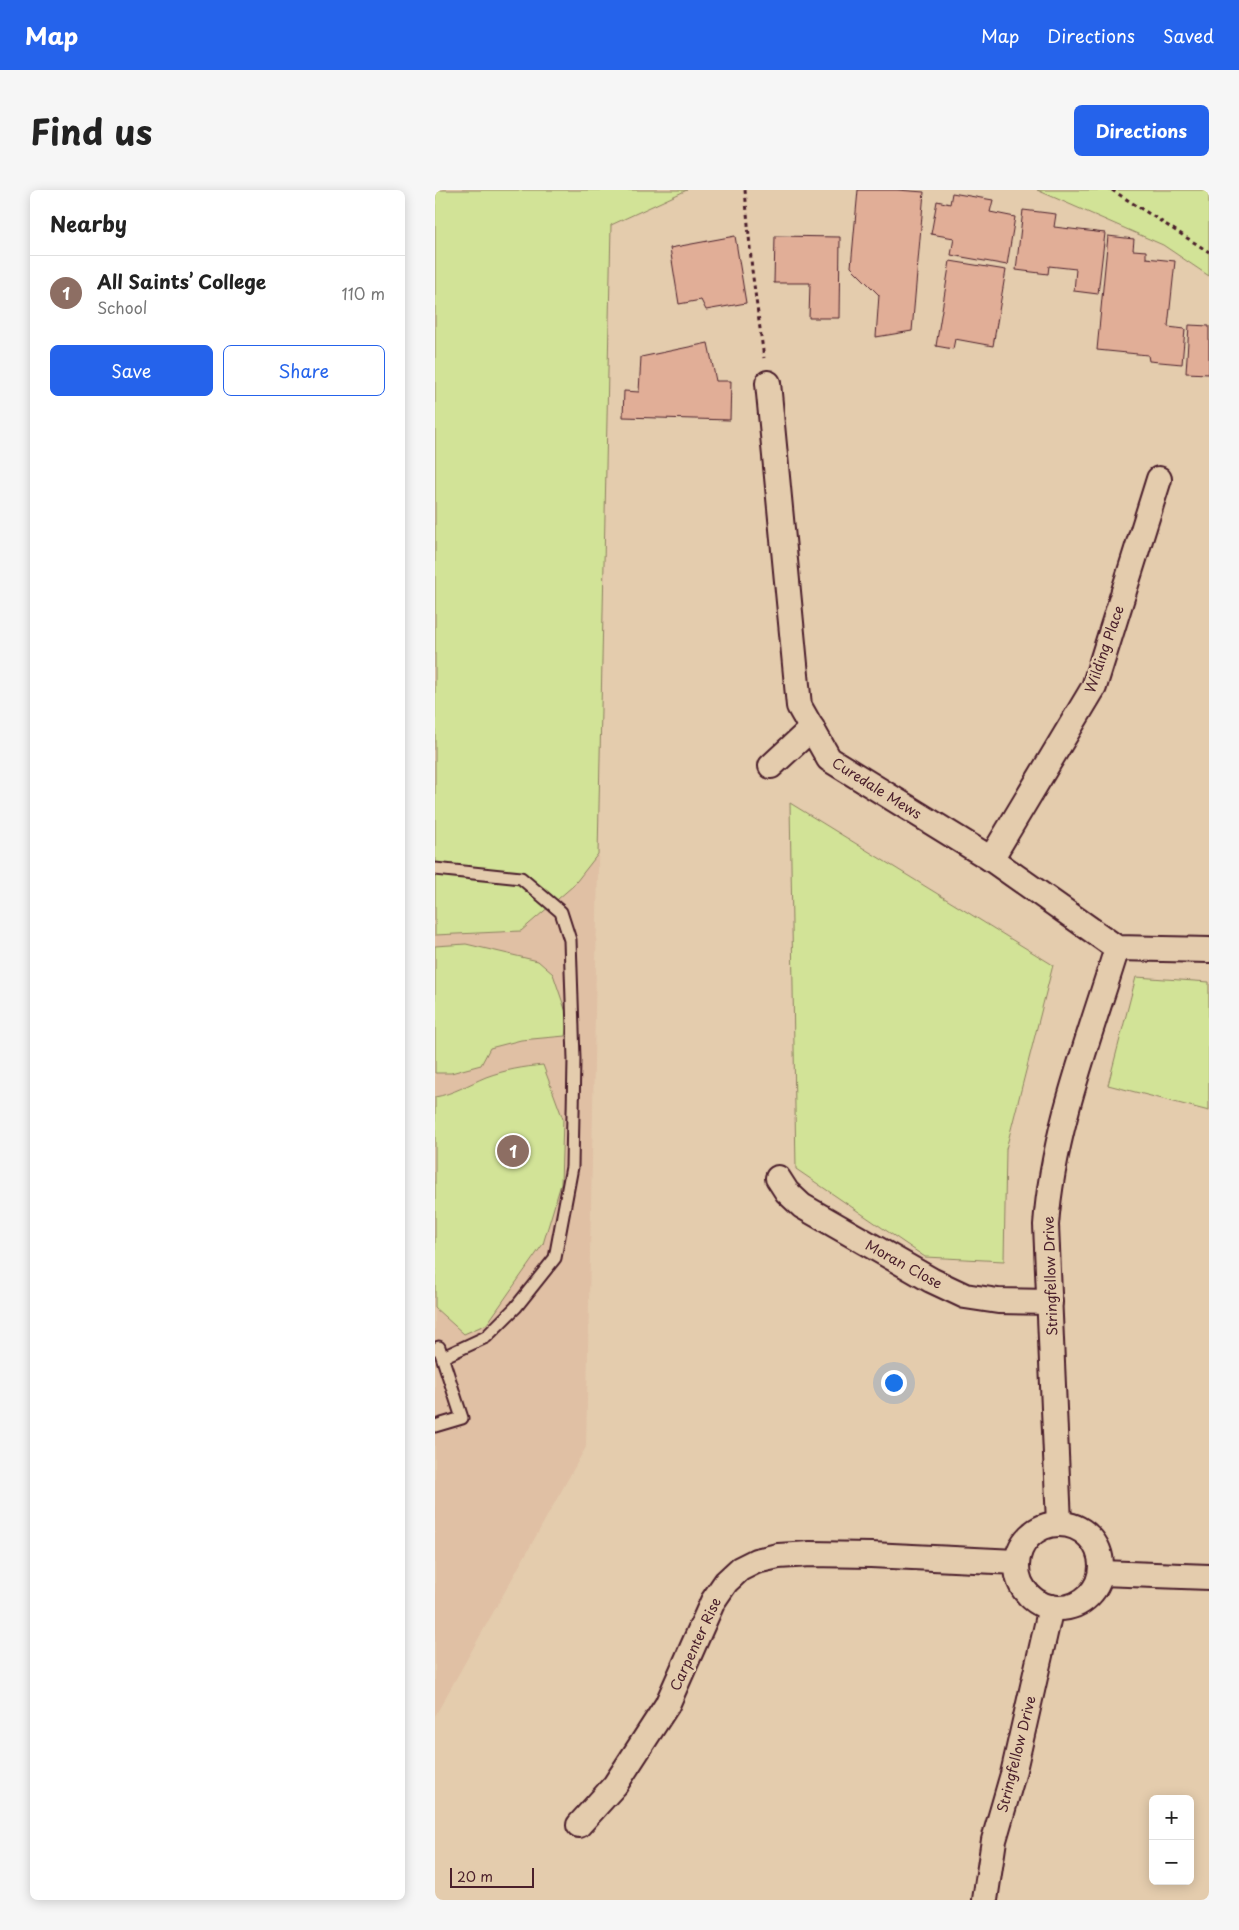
<!DOCTYPE html>
<meta charset="utf-8">
<style>
:root{--surface:#fff;--page:#f6f6f6;--text:#222;--muted:#767676;--line:#e0e0e0;--accent:#2563eb}
body{margin:0;font-family:"Playpen Sans",sans-serif;background:var(--page);color:var(--text)}
.controls{position:absolute;right:15px;bottom:15px;display:grid;overflow:hidden;border-radius:8px;box-shadow:0 2px 12px #0003}
.controls button{width:45px;height:45px;display:grid;place-items:center;padding:0;border:0;border-bottom:1px solid var(--line);background:var(--surface);color:var(--text);font:25px sans-serif}
.scale{position:absolute;left:15px;bottom:12px;width:84px;box-sizing:border-box;padding-left:5px;border:2px solid #4a1f2b;border-top:0;font-size:14px;line-height:18px;white-space:nowrap;color:#4a1f2b;-webkit-text-stroke:4px #e4ccad;paint-order:stroke}
.you{position:absolute;left:458px;top:1192px;width:18px;height:18px;margin:-12px;border:4px solid #fff;border-radius:50%;background:#1a73e8;box-shadow:0 0 0 8px #1a73e833}
.badge{display:grid;place-items:center;width:32px;height:32px;border-radius:50%;background:var(--accent);color:#fff;font-size:16px;font-weight:700}
.pin{position:absolute;translate:-50% -50%;border:2px solid #fff;box-shadow:0 1px 5px #0006}
.list{margin:0;padding:0;list-style:none}
h2{display:flex;justify-content:space-between;align-items:center;height:65px;margin:0;padding:0 20px;font-size:21px}
h2 small{font-size:16px;font-weight:400;color:var(--muted)}
.list li{display:grid;grid-template-columns:32px 1fr auto;gap:15px;align-items:center;box-sizing:border-box;height:75px;padding:0 20px;border-top:1px solid var(--line)}
.list b{display:block;font-size:19px;white-space:nowrap}
.list p{margin:0;font-size:16px;white-space:nowrap;color:var(--muted)}
.list em{font-size:16px;font-style:normal;color:var(--muted)}
.actions{display:flex;gap:10px;padding:15px 20px}
.actions a{flex:1;padding:11px 0;border:1px solid var(--accent);border-radius:8px;text-align:center;font-size:18px;color:var(--accent)}
.actions .main{background:var(--accent);color:#fff}
.map{position:relative;flex:none;width:774px;height:1710px;overflow:hidden;border-radius:8px}
header{display:flex;align-items:center;gap:30px;box-sizing:border-box;height:70px;padding:0 25px;background:var(--accent);color:#fff}
header strong{font-size:24px}
nav{display:flex;gap:28px;margin-inline-start:auto;font-size:18px}
.intro{display:flex;align-items:center;justify-content:space-between;box-sizing:border-box;height:120px;padding:0 30px}
h1{margin:0;font-size:35px}
.button{padding:12px 22px;border-radius:8px;background:var(--accent);color:#fff;font-size:18px;font-weight:700}
main{display:flex;gap:30px;padding:0 30px}
aside{flex:1;background:var(--surface);border-radius:8px;box-shadow:0 2px 12px #0003}
.map>svg:first-child{display:block}
</style>
<header>
<strong>Map</strong>
<nav><a>Map</a><a>Directions</a><a>Saved</a></nav>
</header>
<div class="intro"><h1>Find us</h1><a class="button">Directions</a></div>
<main>
<aside>
<h2>Nearby<small></small></h2>
<ul class="list">
<li><span class="badge" style="background:#8d6e63">1</span><div><b>All Saints’ College</b><p>School</p></div><em>110 m</em></li>
</ul>
<div class="actions"><a class="main">Save</a><a>Share</a></div>
</aside>
<div class="map">
<svg width="774" height="1710" viewBox="0 0 774 1710">
<rect width="100%" height="100%" fill="#e4ccad"/>
<filter id="ink" filterUnits="userSpaceOnUse"><feTurbulence type="fractalNoise" baseFrequency=".02" numOctaves="2"/><feDisplacementMap in="SourceGraphic" scale="10" xChannelSelector="R" yChannelSelector="G"/><feConvolveMatrix kernelMatrix="1 2 1 2 8 2 1 2 1" color-interpolation-filters="sRGB"/></filter>
<g filter="url(#ink)">
<polygon fill="#e0c0a4" points="0,0 177,0 151,1257 0,1526"/>
<g fill="#d2e397" stroke="#8e8161">
<polygon points="0,0 252,0 176,35 163,664 138,696 86,741 0,745"/>
<polygon points="602,0 774,0 774,86 728,55"/>
<polygon points="355,613 618,775 571,959 569,1071 490,1067 361,979"/>
<polygon points="31,754 103,771 118,784 133,828 130,846 86,850 55,858 46,875 16,883 0,883 0,756"/>
<polygon points="701,787 774,792 774,921 673,895"/>
<path d="M 108,875 L 128,929 L 126,994 L 108,1054 L 52,1134 L 29,1144 L 0,1118 L 0,907 C 18,904 34,894 51,887 C 70,880 88,877 108,875 Z"/>
</g>
<g fill="#e1ae97" stroke="#4a1f2b">
<polygon points="423,0 462,0 489,2 477,141 441,147 444,105 416,77"/>
<polygon points="517,3 558,10 555,22 580,27 572,75 516,65 519,48 496,44 502,11 515,14"/>
<polygon points="588,20 621,24 619,37 670,43 663,104 639,101 641,79 614,76 613,84 581,80"/>
<polygon points="300,46 311,113 271,120 266,110 244,114 235,58"/>
<polygon points="340,46 405,47 404,128 374,128 375,93 339,93"/>
<polygon points="673,46 699,49 698,60 711,61 711,68 740,71 733,137 750,139 747,174 714,171 713,165 662,160"/>
<polygon points="515,71 571,80 558,156 520,149 518,159 501,156"/>
<polygon points="754,135 774,136 774,184 751,183"/>
<polygon points="273,153 281,191 296,191 295,230 188,227 189,201 204,202 206,167"/>
</g>
<g fill="none" stroke-linecap="round" stroke-linejoin="round">
<g stroke="#4a1f2b" stroke-width="15">
<g id="service">
<polyline points="0,679 86,688 126,722 135,750 139,869 137,977 120,1068 81,1117 51,1147 8,1167"/>
<polyline points="0,1159 4,1157 27,1228 0,1236"/>
</g>
</g>
<g stroke="#4a1f2b" stroke-width="28">
<g id="minor">
<polyline points="333,193 364,516 394,569 556,669 682,758 774,760"/>
<polyline points="336,576 377,538"/>
<polyline points="556,669 659,497 724,289"/>
<polyline points="343,988 352,1002 367,1016 496,1090 530,1106 563,1111 615,1112"/>
<path d="M 624,1333 L 611,1035 C 618,940 654,849 682,758"/>
<circle cx="624" cy="1376" r="42"/>
<polyline points="666,1383 774,1387"/>
<polyline points="144,1635 180,1595 232,1515 278,1411 291,1392 305,1379 321,1371 343,1366 375,1364 436,1365 581,1372"/>
<polyline points="550,1710 559,1650 578,1584 616,1417"/>
</g>
</g>
<g stroke="#4a1f2b" stroke-width="3" stroke-dasharray="4 4" stroke-linecap="butt">
<polyline points="310,0 317,80 329,168"/>
<polyline points="677,0 774,62"/>
</g>
<use href="#service" stroke="#e4ccad" stroke-width="11"/>
<use href="#minor" stroke="#e4ccad" stroke-width="24"/>
</g>
</g>
<g text-anchor="middle" dominant-baseline="central" stroke-width="5" stroke-linejoin="round" paint-order="stroke">
<g font-size="14" fill="#4a1f2b" stroke="#e4ccad">
<text transform="translate(669 459) rotate(-71)">Wilding Place</text>
<text transform="translate(442 598) rotate(32)">Curedale Mews</text>
<text transform="translate(469 1074) rotate(29)">Moran Close</text>
<text transform="translate(615 1086) rotate(-92)">Stringfellow Drive</text>
<text transform="translate(260 1454) rotate(-65)">Carpenter Rise</text>
<text transform="translate(581 1564) rotate(-76)">Stringfellow Drive</text>
</g>
</g>
</svg>
<div class="controls">
<button>+</button>
<button>−</button>
</div>
<div class="scale">20 m</div>
<div class="you"></div>
<div class="pin badge" style="left:78px;top:961px;background:#8d6e63">1</div>
</div>
</main>
